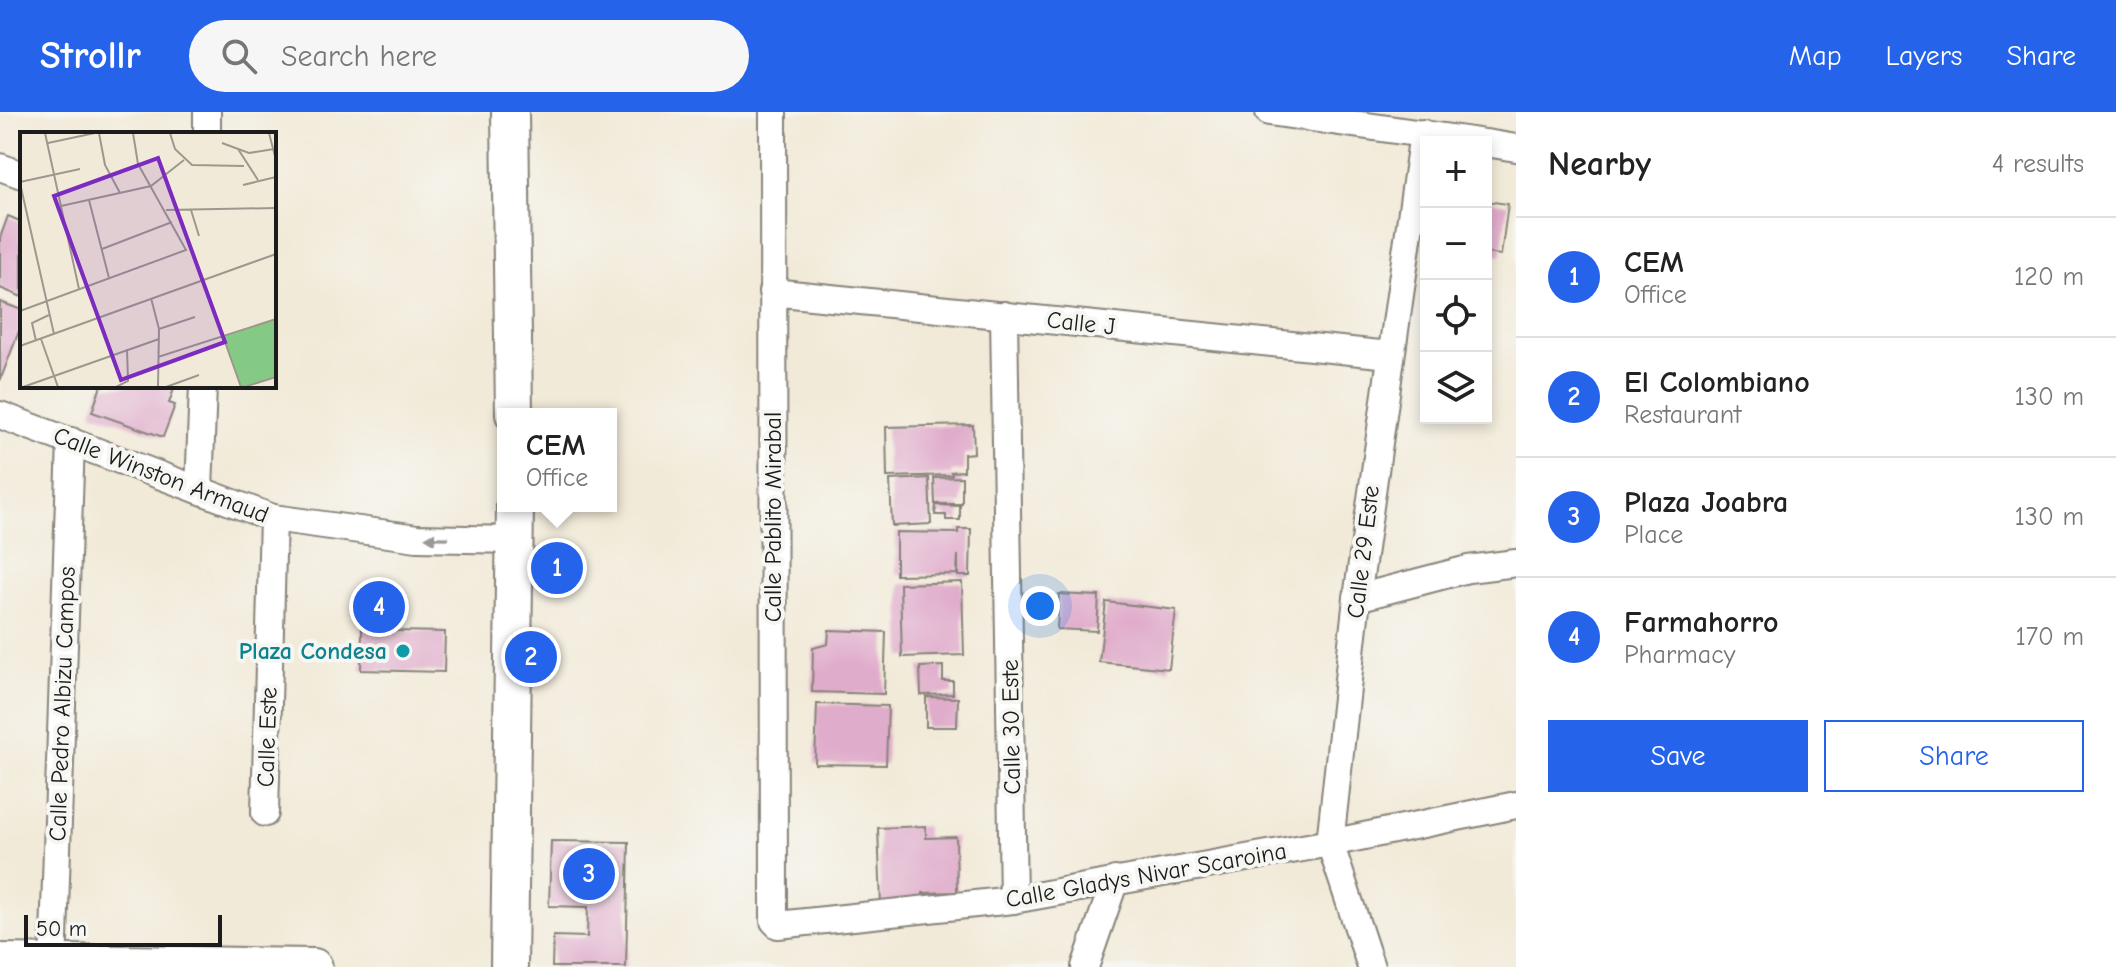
<!DOCTYPE html>
<meta charset="utf-8">
<style>
:root{--surface:#fff;--page:#f6f6f6;--text:#222;--muted:#767676;--line:#e0e0e0;--accent:#2563eb}
body{margin:0;font-family:"Comic Neue",sans-serif;background:var(--page);color:var(--text)}
.controls{position:absolute;right:24px;top:24px;display:grid;overflow:hidden;border-radius:0px;box-shadow:0 4px 12px #0003}
.controls button{width:72px;height:72px;display:grid;place-items:center;padding:0;border:0;border-bottom:2px solid var(--line);background:var(--surface);color:var(--text);font:40px sans-serif}
.scale{position:absolute;left:24px;bottom:20px;width:198px;box-sizing:border-box;padding-left:8px;border:4px solid #1c1c1c;border-top:0;font-size:22px;line-height:28px;white-space:nowrap;color:#1c1c1c;-webkit-text-stroke:6px #f6f6f2;paint-order:stroke}
.you{position:absolute;left:1040px;top:494px;width:28px;height:28px;margin:-20px;border:6px solid #fff;border-radius:50%;background:#1a73e8;box-shadow:0 0 0 12px #1a73e833}
.badge{display:grid;place-items:center;width:52px;height:52px;border-radius:50%;background:var(--accent);color:#fff;font-size:26px;font-weight:700}
.pin{position:absolute;translate:-50% -50%;border:4px solid #fff;box-shadow:0 2px 8px #0006}
.popup{position:absolute;left:497px;top:296px;width:120px;height:104px;box-sizing:border-box;display:grid;place-content:center;border-radius:0px;background:var(--surface);filter:drop-shadow(0 2px 6px #0005);font-size:26px;white-space:nowrap;color:var(--muted)}
.popup b{font-size:30px;color:var(--text)}
.popup::after{content:'';position:absolute;left:50%;top:100%;margin-left:-16px;border:16px solid transparent;border-top-color:var(--surface)}
.list{margin:0;padding:0;list-style:none}
h2{display:flex;justify-content:space-between;align-items:center;height:104px;margin:0;padding:0 32px;font-size:34px}
h2 small{font-size:26px;font-weight:400;color:var(--muted)}
.list li{display:grid;grid-template-columns:52px 1fr auto;gap:24px;align-items:center;box-sizing:border-box;height:120px;padding:0 32px;border-top:2px solid var(--line)}
.list b{display:block;font-size:30px;white-space:nowrap}
.list p{margin:0;font-size:26px;white-space:nowrap;color:var(--muted)}
.list em{font-size:26px;font-style:normal;color:var(--muted)}
.actions{display:flex;gap:16px;padding:24px 32px}
.actions a{flex:1;padding:18px 0;border:2px solid var(--accent);border-radius:0px;text-align:center;font-size:28px;color:var(--accent)}
.actions .main{background:var(--accent);color:#fff}
.icon{flex:none;width:44px;height:44px;fill:none;stroke:currentColor;stroke-width:2;stroke-linecap:round;stroke-linejoin:round}
.map{position:relative;flex:none;width:1516px;height:855px;overflow:hidden}
header{display:flex;align-items:center;gap:48px;box-sizing:border-box;height:112px;padding:0 40px;background:var(--accent);color:#fff}
header strong{font-size:38px}
nav{display:flex;gap:44px;margin-inline-start:auto;font-size:28px}
.search{width:560px;height:72px;background:var(--page);display:flex;align-items:center;gap:20px;box-sizing:border-box;padding:0 28px;border-radius:44px;color:var(--muted);font-size:30px}
main{display:flex}
aside{flex:1;background:var(--surface)}
.map>svg:first-child{display:block}
</style>
<header>
<strong>Strollr</strong>
<div class="search"><svg class="icon" aria-label="search" viewBox="0 0 24 24"><circle cx="10" cy="10" r="6"/><path d="M15 15l6 6"/></svg>Search here</div>
<nav><a>Map</a><a>Layers</a><a>Share</a></nav>
</header>
<main>
<div class="map">
<svg width="1516" height="855" viewBox="0 0 1516 855">
<rect width="100%" height="100%" fill="#f6f6f2"/>
<filter id="ink" filterUnits="userSpaceOnUse"><feTurbulence type="fractalNoise" baseFrequency=".0125" numOctaves="2"/><feDisplacementMap in="SourceGraphic" scale="16" xChannelSelector="R" yChannelSelector="G"/><feConvolveMatrix kernelMatrix="1 2 1 2 8 2 1 2 1" color-interpolation-filters="sRGB"/></filter>
<filter id="wash" filterUnits="userSpaceOnUse"><feTurbulence type="fractalNoise" baseFrequency=".006" numOctaves="4" result="noise"/><feDisplacementMap in="SourceGraphic" scale="32" xChannelSelector="R" yChannelSelector="G"/><feGaussianBlur stdDeviation="1.8" result="paint"/><feColorMatrix in="noise" values="0 0 0 0 0 0 0 0 0 0 0 0 0 0 0 0 0 1.4 0 .05"/><feComposite in="paint" operator="in"/></filter>
<g filter="url(#wash)">
<rect width="100%" height="100%" fill="#f2ead8"/>
<g id="blocks">
<g fill="#e0accb">
<polygon points="1486,89 1508,92 1501,143 1486,141"/>
<polygon points="8,104 22,110 22,185 0,176 0,126"/>
<polygon points="0,190 22,198 22,211 0,269"/>
<polygon points="101,274 175,274 169,291 175,293 163,325 92,300"/>
<polygon points="973,313 974,341 964,342 964,359 951,360 952,363 887,365 886,315"/>
<polygon points="962,365 962,392 935,392 934,366"/>
<polygon points="929,366 931,412 892,414 890,368"/>
<polygon points="936,393 960,394 960,408 946,408 946,403 935,403"/>
<polygon points="958,417 971,417 970,464 958,464 958,443 957,462 896,463 896,420 958,421"/>
<polygon points="962,470 964,543 902,545 900,472"/>
<polygon points="363,481 396,482 395,519 445,520 444,560 361,558"/>
<polygon points="1059,482 1099,484 1097,519 1057,517"/>
<polygon points="1106,490 1176,498 1169,557 1099,550"/>
<polygon points="829,518 886,520 884,582 812,580 813,536 828,532"/>
<polygon points="943,554 943,569 953,569 953,582 921,583 920,555"/>
<polygon points="926,585 958,586 957,615 926,615"/>
<polygon points="817,592 888,594 886,653 815,652"/>
<polygon points="926,714 926,726 956,725 957,780 923,781 923,792 881,793 878,716"/>
<polygon points="551,729 629,730 626,855 552,855 553,824 587,825 588,795 549,794"/>
</g>
</g>
</g>
<g filter="url(#ink)">
<use href="#blocks" fill-opacity="0" stroke="#87837a" stroke-width="2"/>
<g fill="none" stroke-linecap="round" stroke-linejoin="round">
<g stroke="#87837a" stroke-width="30">
<g id="street">
<polyline points="773,0 774,809 778,813 1013,788 1330,731 1516,693"/>
<polyline points="1269,0 1479,30"/>
<polyline points="207,22 207,0"/>
<polyline points="1486,31 1516,36"/>
<polyline points="0,55 22,63"/>
<polyline points="772,180 1390,243"/>
<polyline points="1004,203 1013,788"/>
<polyline points="0,303 273,406 417,426 515,428"/>
<polyline points="199,378 203,274"/>
<polyline points="1357,486 1468,457 1516,451"/>
<polyline points="265,701 273,406"/>
<polyline points="53,855 71,329"/>
<polyline points="1085,855 1115,768"/>
<polyline points="1371,855 1330,731 1357,486 1423,21"/>
</g>
</g>
<g stroke="#87837a" stroke-width="40">
<g id="secondary">
<polyline points="510,0 514,302"/>
<polyline points="0,850 314,855"/>
<polyline points="509,855 515,394"/>
</g>
</g>
<use href="#street" stroke="#fff" stroke-width="26"/>
<use href="#secondary" stroke="#fff" stroke-width="36"/>
</g>
<defs><path id="oneway-solid" d="M-6-.8H1V-3.2L6.5 0L1 3.2V.8H-6Z" transform="scale(2)"/></defs>
<use fill="#999" href="#oneway-solid" transform="translate(437 426) rotate(-179)"/>
</g>
<circle fill="#0f9aa8" stroke="#f6f6f2" stroke-width="3" cx="403" cy="539" r="8"/>
<g text-anchor="middle" dominant-baseline="central" stroke-width="8" stroke-linejoin="round" paint-order="stroke">
<g font-size="24" fill="#1c1c1c" stroke="#f6f6f2">
<text transform="translate(1081 211) rotate(6)">Calle J</text>
<text transform="translate(161 363) rotate(21)">Calle Winston Armaud</text>
<text transform="translate(773 405) rotate(-90)">Calle Pablito Mirabal</text>
<text transform="translate(1363 440) rotate(-83)">Calle 29 Este</text>
<text transform="translate(62 592) rotate(-88)">Calle Pedro Albizu Campos</text>
<text transform="translate(1011 615) rotate(-91)">Calle 30 Este</text>
<text transform="translate(267 625) rotate(-88)">Calle Este</text>
<text transform="translate(1146 763) rotate(-10)">Calle Gladys Nivar Scaroina</text>
</g>
<g font-size="24" font-weight="bold" fill="#0d838f" stroke="#f6f6f2" text-anchor="end">
<text x="387" y="539">Plaza Condesa</text>
</g>
</g>
<g transform="translate(20 20)">
<rect width="256" height="256" fill="#f2ead8"/>
<path d="M 256,187 L 256,245 L 221,255 L 202,204 Z" fill="#85ca84"/>
<path fill="none" stroke="#9c988d" stroke-width="2" d="M 25,1 L 59,157M 79,1 L 85,33 L 100,61M 150,1 L 155,17 L 172,33 L 224,34M 249,1 L 256,28M 28,11 L 75,1M 202,11 L 229,21 L 254,17M 218,17 L 238,48M 0,50 L 60,37M 0,51 L 34,202M 223,53 L 256,45M 69,68 L 89,146M 41,74 L 131,54 L 164,28M 146,78 L 256,76M 171,78 L 179,104M 82,117 L 152,90M 183,148 L 221,255M 131,166 L 139,197 L 138,255M 0,179 L 166,118 L 118,32 L 113,1M 139,197 L 175,185M 21,207 L 38,255M 16,209 L 12,191 L 29,183M 0,214 L 256,122M 138,225 L 256,187M 3,255 L 139,207M 96,255 L 108,249 L 107,217M 146,255 L 179,243M 224,255 L 256,245"/>
<path fill="#7b2cbf" fill-opacity="0.15" stroke="#7b2cbf" stroke-width="4" d="M 138,26 L 205,210 L 101,248 L 34,64 Z"/>
<rect width="256" height="256" fill="none" stroke="#1c1c1c" stroke-width="4"/>
</g>
</svg>
<div class="controls">
<button>+</button>
<button>−</button>
<button><svg class="icon" aria-label="locate" viewBox="0 0 24 24"><circle cx="12" cy="12" r="6"/><path d="M12 2v4M12 18v4M2 12h4M18 12h4"/></svg></button>
<button><svg class="icon" aria-label="layers" viewBox="0 0 24 24"><path d="M12 4l9 5-9 5-9-5zM3 14l9 5 9-5"/></svg></button>
</div>
<div class="scale">50 m</div>
<div class="you"></div>
<div class="pin badge" style="left:557px;top:456px">1</div>
<div class="popup"><b>CEM</b>Office</div>
<div class="pin badge" style="left:531px;top:545px">2</div>
<div class="pin badge" style="left:589px;top:762px">3</div>
<div class="pin badge" style="left:379px;top:495px">4</div>
</div>
<aside>
<h2>Nearby<small>4 results</small></h2>
<ul class="list">
<li><span class="badge">1</span><div><b>CEM</b><p>Office</p></div><em>120 m</em></li>
<li><span class="badge">2</span><div><b>El Colombiano</b><p>Restaurant</p></div><em>130 m</em></li>
<li><span class="badge">3</span><div><b>Plaza Joabra</b><p>Place</p></div><em>130 m</em></li>
<li><span class="badge">4</span><div><b>Farmahorro</b><p>Pharmacy</p></div><em>170 m</em></li>
</ul>
<div class="actions"><a class="main">Save</a><a>Share</a></div>
</aside>
</main>
